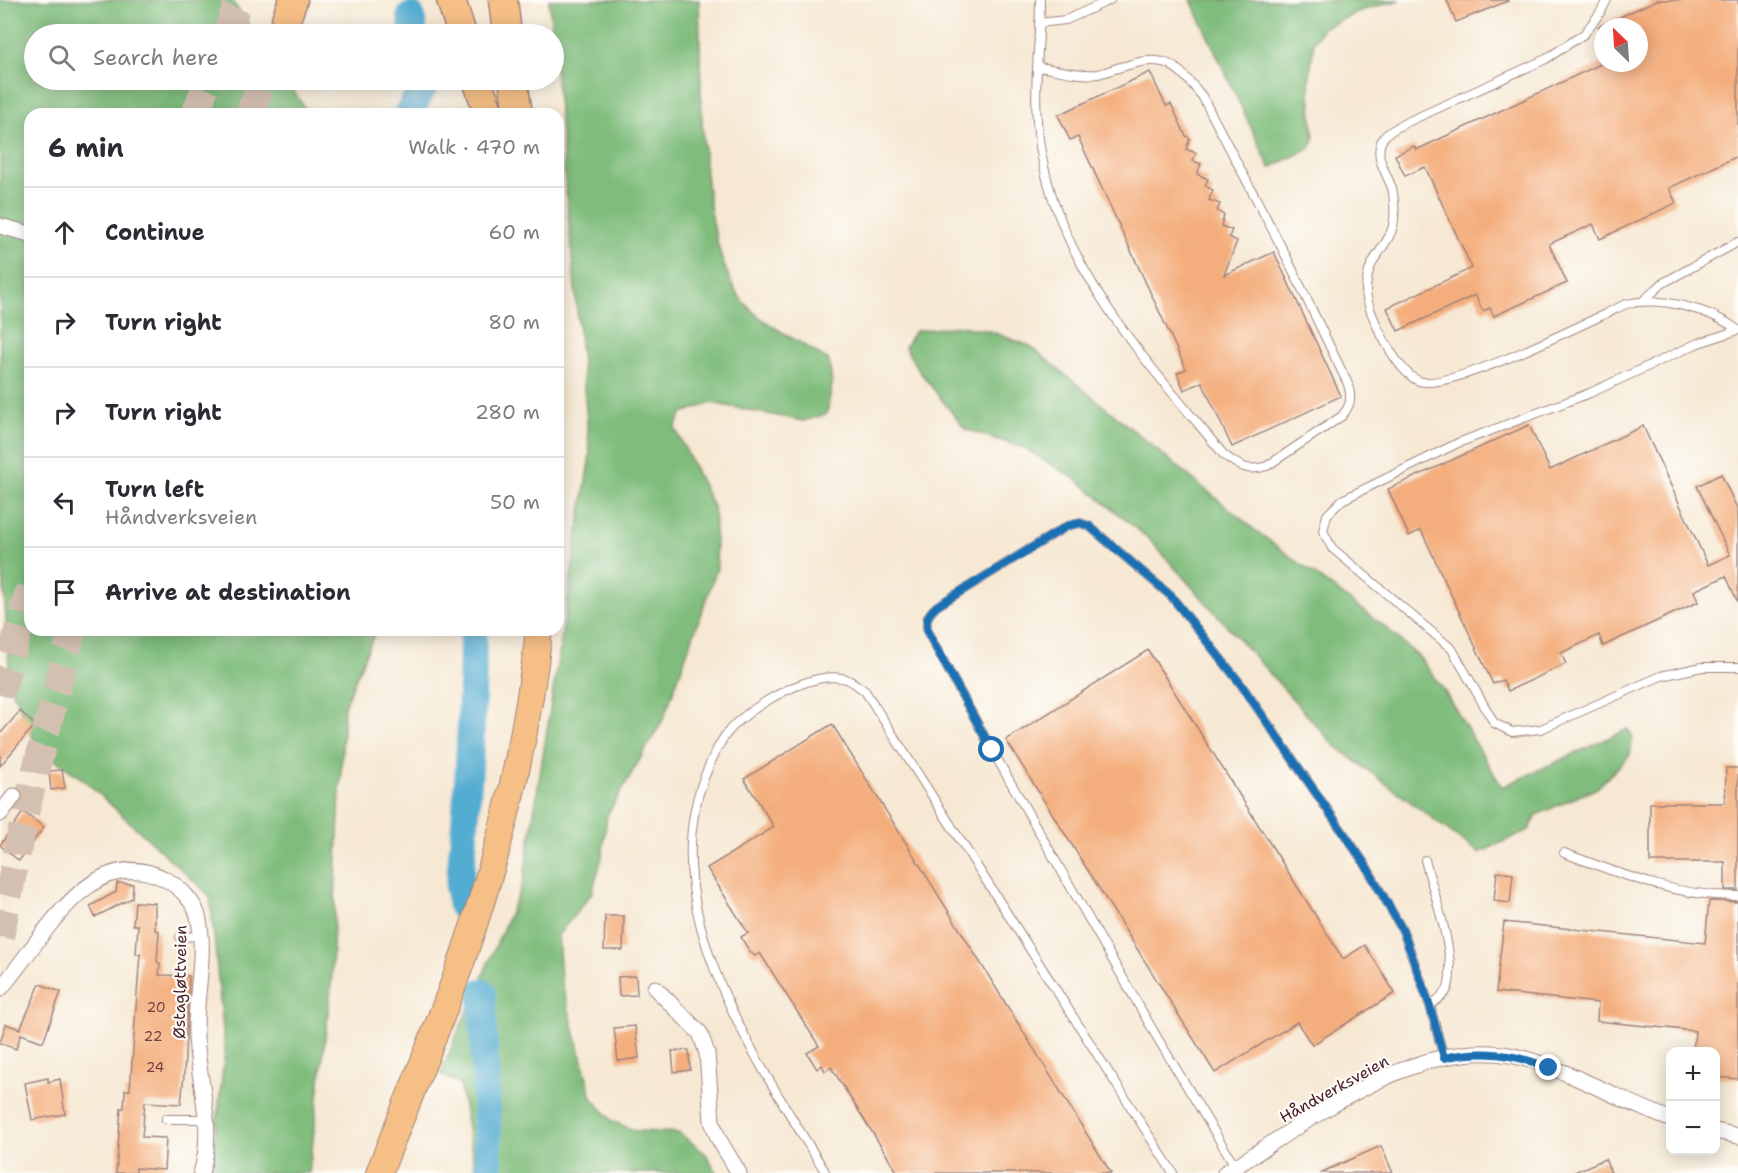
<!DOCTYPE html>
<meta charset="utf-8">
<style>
:root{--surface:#fff;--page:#f2f2f3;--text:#2b2b33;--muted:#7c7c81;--line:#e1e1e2}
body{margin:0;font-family:"Shantell Sans",sans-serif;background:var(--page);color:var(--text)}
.controls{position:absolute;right:18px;bottom:18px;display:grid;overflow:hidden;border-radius:12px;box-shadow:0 3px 15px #0003}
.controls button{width:54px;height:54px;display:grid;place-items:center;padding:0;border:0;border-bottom:2px solid var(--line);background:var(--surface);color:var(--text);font:30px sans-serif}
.compass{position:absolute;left:1594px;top:18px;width:54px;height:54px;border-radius:50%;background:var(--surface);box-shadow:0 3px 15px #0003;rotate:335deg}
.stop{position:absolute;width:18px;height:18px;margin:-14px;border:4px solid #1f6fb2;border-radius:50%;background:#fff}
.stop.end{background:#1f6fb2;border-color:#fff;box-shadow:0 2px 6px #0008}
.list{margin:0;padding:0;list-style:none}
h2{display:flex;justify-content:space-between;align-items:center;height:78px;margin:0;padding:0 24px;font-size:26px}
h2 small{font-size:20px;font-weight:400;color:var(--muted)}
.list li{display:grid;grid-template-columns:39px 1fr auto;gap:18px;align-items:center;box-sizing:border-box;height:90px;padding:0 24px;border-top:2px solid var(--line)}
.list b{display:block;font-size:22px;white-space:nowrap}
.list p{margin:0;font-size:20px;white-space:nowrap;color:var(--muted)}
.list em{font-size:20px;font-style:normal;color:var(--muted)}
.icon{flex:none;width:33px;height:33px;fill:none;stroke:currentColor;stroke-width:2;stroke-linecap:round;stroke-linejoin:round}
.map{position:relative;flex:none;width:1738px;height:1173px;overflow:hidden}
.search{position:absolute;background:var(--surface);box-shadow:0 3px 15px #0003;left:24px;top:24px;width:540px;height:66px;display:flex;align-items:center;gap:15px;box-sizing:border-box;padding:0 21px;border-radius:33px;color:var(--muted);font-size:22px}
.panel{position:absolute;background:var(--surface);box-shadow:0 3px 15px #0003;left:24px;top:108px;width:540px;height:528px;border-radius:18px}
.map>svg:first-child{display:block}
</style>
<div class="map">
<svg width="1738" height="1173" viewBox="0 0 1738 1173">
<rect width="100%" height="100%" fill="#fdfcf7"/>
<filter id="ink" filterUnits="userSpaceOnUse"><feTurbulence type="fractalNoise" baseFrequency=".0167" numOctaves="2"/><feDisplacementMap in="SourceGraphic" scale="12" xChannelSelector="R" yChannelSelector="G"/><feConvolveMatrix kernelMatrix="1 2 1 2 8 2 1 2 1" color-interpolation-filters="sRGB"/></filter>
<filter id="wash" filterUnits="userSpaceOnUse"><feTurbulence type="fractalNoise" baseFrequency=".008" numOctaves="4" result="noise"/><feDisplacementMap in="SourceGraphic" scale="24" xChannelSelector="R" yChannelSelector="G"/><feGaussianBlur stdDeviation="1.35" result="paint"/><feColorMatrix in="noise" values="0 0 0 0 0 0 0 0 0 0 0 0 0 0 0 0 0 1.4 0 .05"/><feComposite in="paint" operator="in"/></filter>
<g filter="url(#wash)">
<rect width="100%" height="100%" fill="#f6e8d3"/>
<g fill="#80bd7d" stroke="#656e54" stroke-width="1.5">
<polygon points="0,0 231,0 255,34 34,34 34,80 286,80 309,114 30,114 30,630 376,630 344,706 331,988 309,1173 211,1173 225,1051 210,896 85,781 37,747 10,685 0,523"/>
<path d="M 549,0 L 699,0 C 702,74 695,256 749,308 C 772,330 803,342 829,361 L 832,384 L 827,414 L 803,421 L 712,403 L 682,413 L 675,428 L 714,509 L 717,569 L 663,720 L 607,815 L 602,857 L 592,893 L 558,935 L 561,981 L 592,1098 L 612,1121 L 636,1131 L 679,1133 L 706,1154 L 717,1173 L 476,1173 L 460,1084 L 440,1074 L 523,883 L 590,455 Z"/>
<polygon points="1191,0 1400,0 1363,10 1323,28 1314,42 1309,81 1314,140 1310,148 1270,168"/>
<polygon points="959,326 989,331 1030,346 1255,530 1384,626 1419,657 1443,689 1502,787 1628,729 1633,737 1630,755 1597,788 1536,815 1529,830 1479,853 1334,745 1149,539 1077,480 1024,448 965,429 917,368 905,347 915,331"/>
</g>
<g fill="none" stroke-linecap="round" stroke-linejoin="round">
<g stroke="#53acd1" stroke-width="28">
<polyline points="411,16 414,34"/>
<polyline points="408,114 424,86 423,80"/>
<path d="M 462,906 L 459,889 C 468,802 473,717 473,630"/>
<polyline points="482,992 489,1173"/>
</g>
</g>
<g id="blocks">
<g fill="#f4ae7d">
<polygon points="1447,0 1508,0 1508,1 1456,22"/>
<polygon points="1657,0 1738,0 1738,156 1669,188 1676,203 1600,239 1593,224 1549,244 1567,283 1494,316 1490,308 1483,311 1475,295 1398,331 1387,308 1472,268 1425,167 1405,176 1395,155 1414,146 1416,150 1603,63 1639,63 1639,27 1598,27"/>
<polygon points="1150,72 1166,106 1171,104 1186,136 1190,138 1186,149 1196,153 1193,161 1201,164 1197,174 1208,179 1205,186 1213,190 1209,200 1220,204 1217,211 1224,215 1221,226 1232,230 1229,237 1237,241 1224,275 1274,252 1341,396 1232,447 1202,382 1184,390 1177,373 1186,369 1078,137 1070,140 1058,115"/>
<polygon points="1529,425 1550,470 1643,426 1708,565 1730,555 1697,486 1721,474 1738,510 1738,603 1726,576 1694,591 1698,602 1603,646 1599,635 1561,653 1566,664 1508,691 1503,680 1493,684 1421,530 1409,536 1388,489"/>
<polygon points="1148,650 1343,959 1365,945 1395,993 1312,1045 1297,1022 1215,1073 1006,740"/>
<polygon points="20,711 35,725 0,766 0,734"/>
<polygon points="832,724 1111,1173 898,1173 831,1067 825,1071 822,1065 817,1069 807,1053 819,1046 760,953 755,956 750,952 741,937 748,933 707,868 774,827 744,779"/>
<polygon points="1726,768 1738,768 1738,890 1725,890 1725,862 1650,862 1650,803 1725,803"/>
<polygon points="62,770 65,788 51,790 49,771"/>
<polygon points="23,812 44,827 19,861 0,845"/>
<polygon points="1497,872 1513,874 1510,903 1494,901"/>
<polygon points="117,883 133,884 132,898 95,917 90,906 116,892"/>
<polygon points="1709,901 1738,902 1738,1079 1716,1077 1716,1052 1693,1052 1695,1031 1597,1021 1598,1003 1496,992 1504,922 1705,943"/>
<polygon points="135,902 155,903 155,930 159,931 157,962 160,963 159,975 189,976 184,1075 181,1104 145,1102 142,1137 166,1138 164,1170 136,1168 136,1173 116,1173 121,1108 124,1108 125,1090 130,1090 137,994 140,954 136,954 138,925 133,925"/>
<polygon points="605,916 624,916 623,950 604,950"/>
<polygon points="636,976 637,995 619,996 618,977"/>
<polygon points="40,984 61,992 43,1042 21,1034 16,1049 0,1043 6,1024 20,1029"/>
<polygon points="635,1026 639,1058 618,1061 614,1028"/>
<polygon points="689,1050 690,1070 674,1072 672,1051"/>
<polygon points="48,1078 48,1082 60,1079 65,1114 32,1120 25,1083"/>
<polygon points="1381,1146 1393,1173 1320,1173"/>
<polygon points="1605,1159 1611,1173 1572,1173"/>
</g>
</g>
</g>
<g filter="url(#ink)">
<use href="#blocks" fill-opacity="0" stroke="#a0847f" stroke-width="1.5"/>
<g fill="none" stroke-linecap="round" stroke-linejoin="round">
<g stroke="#d4c0b1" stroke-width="28" stroke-dasharray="28 14" stroke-linecap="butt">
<polyline points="226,34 239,0"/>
<polyline points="195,114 208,80"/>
<polyline points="249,114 263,80"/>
<polyline points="0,695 30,588"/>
<polyline points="0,937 26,809 72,630"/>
</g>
<g stroke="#a0847f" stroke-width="10">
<g id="lane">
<path d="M 1607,0 L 1600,13 L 1584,34 L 1546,59 L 1403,124 C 1398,127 1388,132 1384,137 C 1372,154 1386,172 1392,188 C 1394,196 1395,210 1394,219 C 1393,239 1377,251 1370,268 C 1368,273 1366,284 1366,290 C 1366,312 1398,374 1419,381 C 1450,392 1591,320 1626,304 C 1661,296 1710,309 1738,330"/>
<polyline points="1039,23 1066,20 1110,0"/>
<path d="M 1039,67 C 1058,70 1079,76 1098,74 C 1107,72 1116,68 1125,66 C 1167,53 1176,65 1202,96 L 1283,250 L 1348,384 C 1352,398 1351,405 1342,416 L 1267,466 C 1248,472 1240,467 1224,455 C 1144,358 1053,263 1038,132 C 1033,89 1040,43 1040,0"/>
<polyline points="1644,300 1663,283 1738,242"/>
<polyline points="1738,330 1696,344 1590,393 1458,443 1342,500 1327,515 1323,531 1332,548 1452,649 1494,723 1512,732 1541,729 1661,676 1702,667 1738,667"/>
<path d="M 1564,853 C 1620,874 1677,897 1738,896"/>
<path d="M 1425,860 C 1433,891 1459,962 1447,990 C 1444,996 1435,1001 1430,1006"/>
<polyline points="180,937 201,936"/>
<polyline points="166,1119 206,1119"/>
<path d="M 1237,1169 L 1158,1039 L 992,750 L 928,633 C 925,620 927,615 937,606 L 1067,526 L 1080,523 L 1089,526 L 1171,596 L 1240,683 L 1365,864 L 1403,931 L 1430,1006 L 1444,1058"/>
<path d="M 826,1173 C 759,1064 653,912 704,778 C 720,738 728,725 765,702 C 786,689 821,672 846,679 C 853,681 860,688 865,691 L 1173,1173"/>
</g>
</g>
<g stroke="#a0847f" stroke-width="17">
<g id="street">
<polyline points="0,226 30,234"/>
<polyline points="0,814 14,796"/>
<polyline points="655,988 700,1033 707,1053 712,1121 718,1138 739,1173"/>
<path d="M 0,989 C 41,943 90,840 165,879 C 180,887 196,903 199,920 C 206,956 195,996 196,1033 C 197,1080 216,1127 201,1173"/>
<polyline points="1716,1131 1738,1136"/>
<path d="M 1225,1173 C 1304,1125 1417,1034 1514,1056 C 1564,1067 1621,1101 1670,1119"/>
</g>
</g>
<g stroke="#a0847f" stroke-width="28">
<path id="primary" d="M 379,1173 C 407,1101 438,1030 463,957 C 500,851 527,741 539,630"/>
</g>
<g stroke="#a0847f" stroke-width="31">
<g id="highway">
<polyline points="451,0 462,34"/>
<polyline points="503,0 507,34"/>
<polyline points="286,19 293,0"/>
<polyline points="477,80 489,114"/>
<polyline points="513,80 518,114"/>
</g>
</g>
<use href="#lane" stroke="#fff" stroke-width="8"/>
<use href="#street" stroke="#fff" stroke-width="15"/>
<use href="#primary" stroke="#f5bf86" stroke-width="26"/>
<use href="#highway" stroke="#f5bf86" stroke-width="28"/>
</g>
</g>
<g fill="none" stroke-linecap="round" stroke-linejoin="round" filter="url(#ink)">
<path stroke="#1f6fb2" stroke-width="8" d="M 992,750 L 928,633 C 925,619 927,615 937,606 L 1067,526 L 1080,523 L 1089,526 L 1171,596 L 1240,683 L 1365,864 L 1403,931 L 1430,1006 L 1444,1058 C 1482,1049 1515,1054 1549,1068"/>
</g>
<g text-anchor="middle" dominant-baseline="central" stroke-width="4.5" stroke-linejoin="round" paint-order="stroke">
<g font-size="14" fill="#744340">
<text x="156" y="1007">20</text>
<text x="153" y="1036">22</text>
<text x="155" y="1067">24</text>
</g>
<g font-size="16" fill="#4a1f2b" stroke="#fdfcf7">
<text transform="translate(180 982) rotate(-89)">Østagløttveien</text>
<text transform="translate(1334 1089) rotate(-29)">Håndverksveien</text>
</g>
</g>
</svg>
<div class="controls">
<button>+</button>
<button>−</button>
</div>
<svg class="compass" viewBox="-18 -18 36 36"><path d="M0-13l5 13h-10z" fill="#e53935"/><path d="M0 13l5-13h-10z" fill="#7c7c81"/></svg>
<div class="stop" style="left:992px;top:750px"></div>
<div class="stop end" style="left:1549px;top:1068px"></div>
<div class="search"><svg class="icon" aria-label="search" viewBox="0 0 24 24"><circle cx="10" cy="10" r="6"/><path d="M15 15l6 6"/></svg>Search here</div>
<section class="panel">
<h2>6 min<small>Walk · 470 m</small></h2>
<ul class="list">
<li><svg class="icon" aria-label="ahead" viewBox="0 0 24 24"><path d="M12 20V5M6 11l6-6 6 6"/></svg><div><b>Continue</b></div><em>60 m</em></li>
<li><svg class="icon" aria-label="right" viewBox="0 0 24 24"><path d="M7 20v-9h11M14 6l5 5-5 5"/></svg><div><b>Turn right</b></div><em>80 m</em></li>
<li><svg class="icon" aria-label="right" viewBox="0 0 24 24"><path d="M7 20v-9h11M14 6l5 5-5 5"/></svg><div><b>Turn right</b></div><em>280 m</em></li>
<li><svg class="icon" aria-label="left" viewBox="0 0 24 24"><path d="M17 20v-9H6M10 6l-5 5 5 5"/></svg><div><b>Turn left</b><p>Håndverksveien</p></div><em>50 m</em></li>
<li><svg class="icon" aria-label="arrive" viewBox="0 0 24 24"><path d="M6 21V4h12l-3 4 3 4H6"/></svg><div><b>Arrive at destination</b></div></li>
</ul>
</section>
</div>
